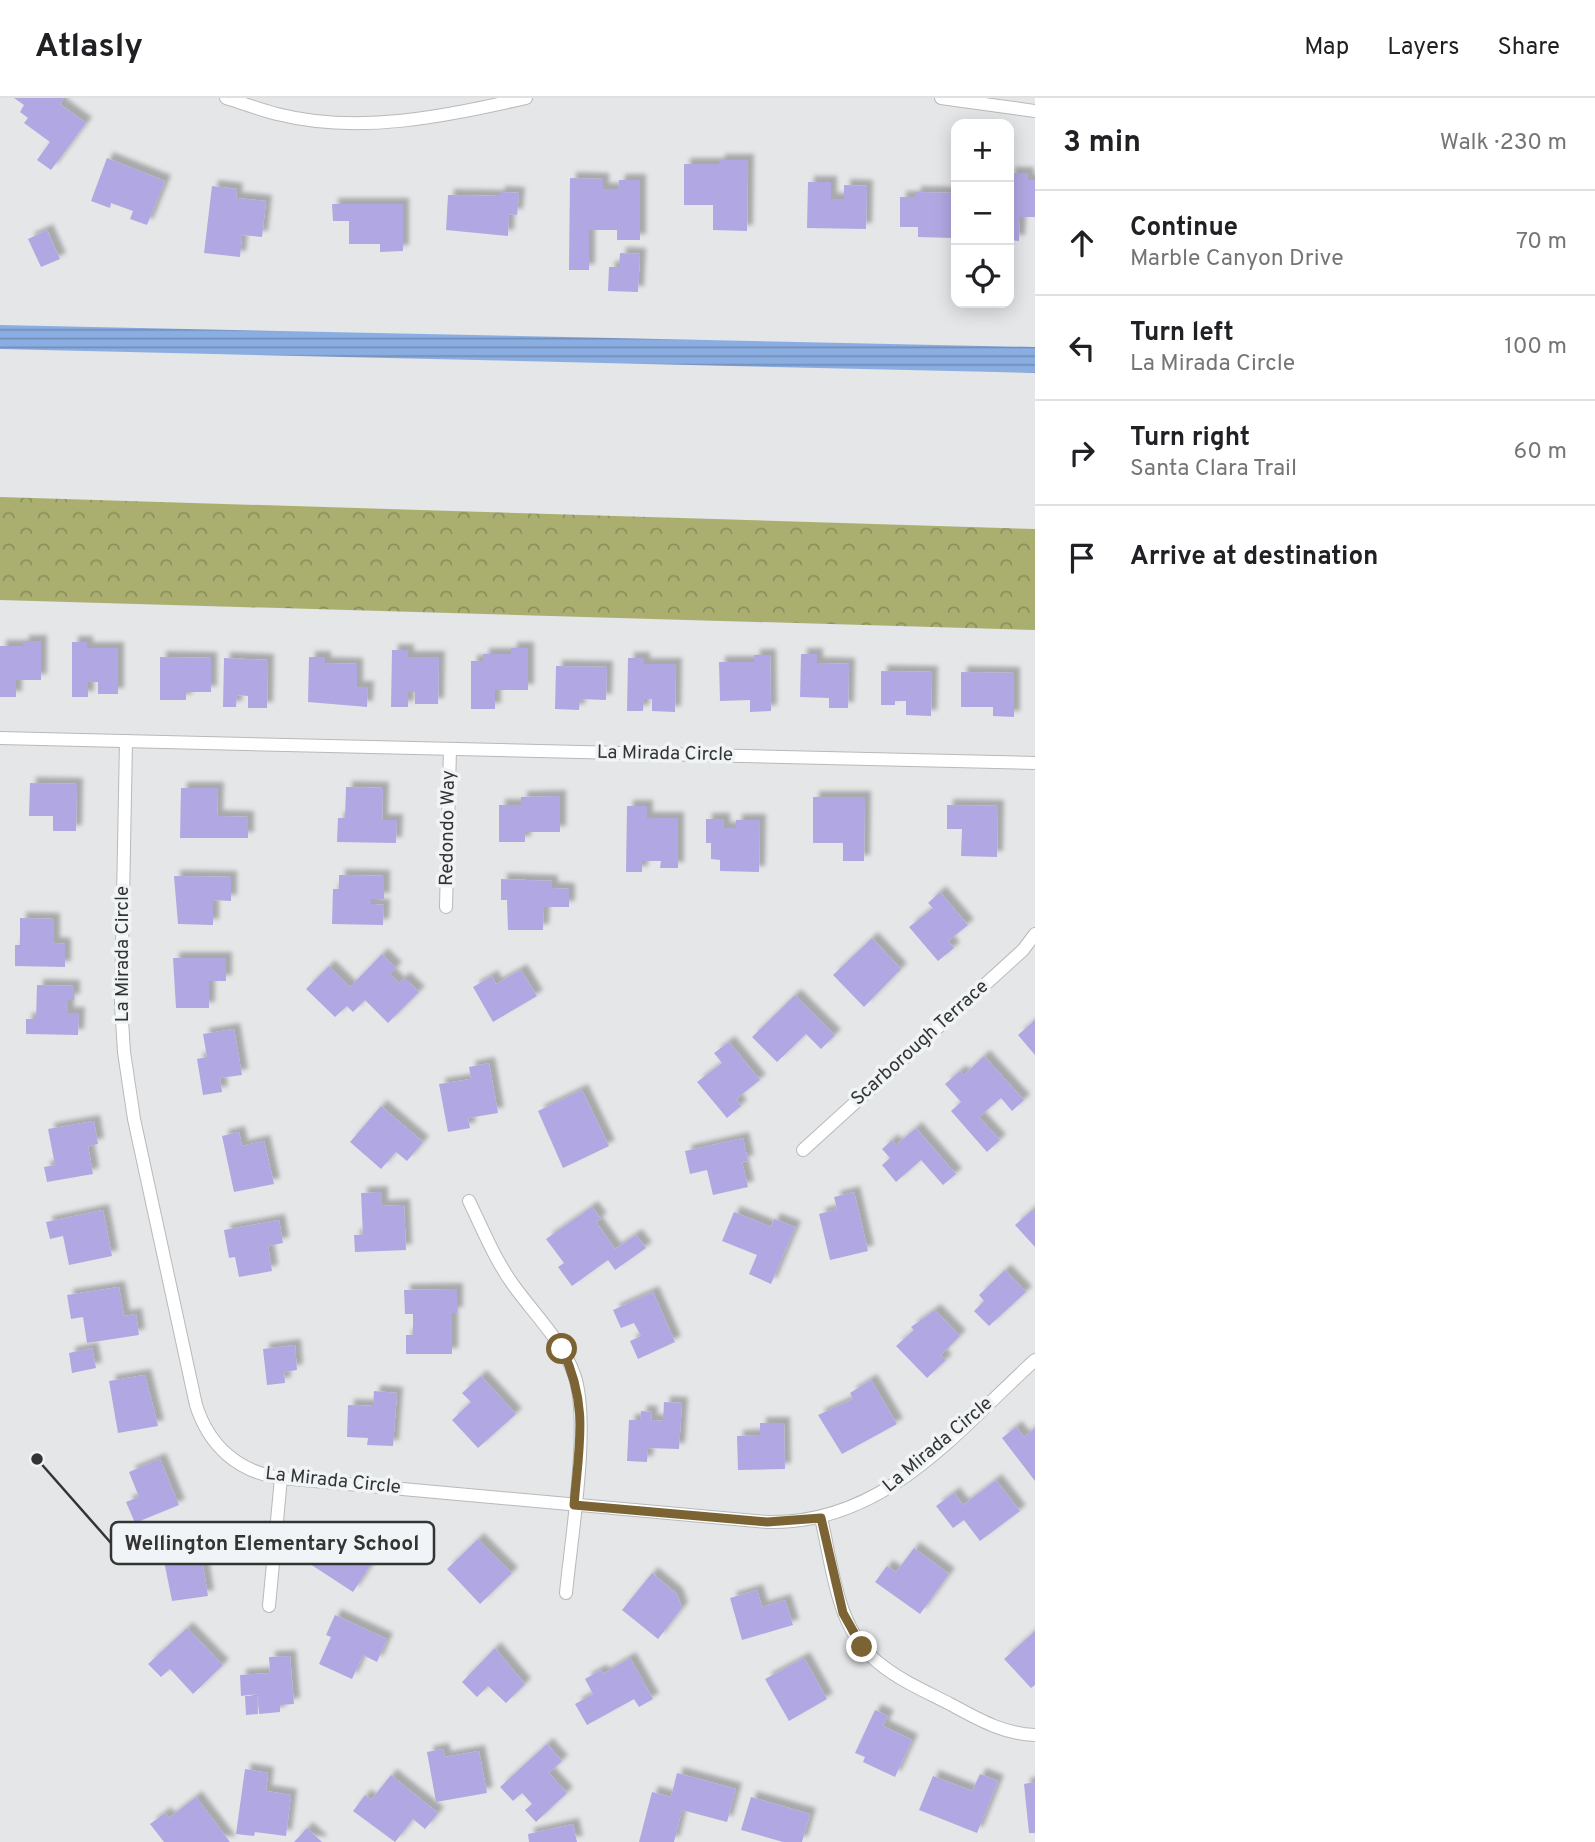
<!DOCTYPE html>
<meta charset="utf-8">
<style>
:root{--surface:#fff;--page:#f2f2f2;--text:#202124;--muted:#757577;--line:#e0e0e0}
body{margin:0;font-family:Overpass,sans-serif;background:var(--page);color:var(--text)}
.controls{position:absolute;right:21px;top:21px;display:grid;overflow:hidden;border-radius:14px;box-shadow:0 4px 18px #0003}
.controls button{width:63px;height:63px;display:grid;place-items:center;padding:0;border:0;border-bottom:2px solid var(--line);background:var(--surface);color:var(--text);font:35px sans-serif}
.stop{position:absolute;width:21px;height:21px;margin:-16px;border:5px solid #7c6334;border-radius:50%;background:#fff}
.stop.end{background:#7c6334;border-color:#fff;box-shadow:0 2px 7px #0008}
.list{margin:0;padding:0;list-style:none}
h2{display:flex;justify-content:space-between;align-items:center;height:91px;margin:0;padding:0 28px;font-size:30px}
h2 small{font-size:23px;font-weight:400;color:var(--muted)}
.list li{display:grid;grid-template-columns:46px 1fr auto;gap:21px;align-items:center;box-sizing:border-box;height:105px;padding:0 28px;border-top:2px solid var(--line)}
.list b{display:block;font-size:26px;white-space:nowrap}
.list p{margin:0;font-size:23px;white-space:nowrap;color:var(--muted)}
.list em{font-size:23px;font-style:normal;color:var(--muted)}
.icon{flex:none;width:38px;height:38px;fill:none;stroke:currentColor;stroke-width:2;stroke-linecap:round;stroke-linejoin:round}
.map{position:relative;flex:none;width:1035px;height:1744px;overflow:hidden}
header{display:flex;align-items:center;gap:42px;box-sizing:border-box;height:98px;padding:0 35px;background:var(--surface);border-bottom:2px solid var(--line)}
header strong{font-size:33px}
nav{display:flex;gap:38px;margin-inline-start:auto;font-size:24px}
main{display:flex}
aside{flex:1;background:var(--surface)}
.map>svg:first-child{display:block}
</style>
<header>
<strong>Atlasly</strong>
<nav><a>Map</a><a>Layers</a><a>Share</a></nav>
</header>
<main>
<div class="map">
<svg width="1035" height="1744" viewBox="0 0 1035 1744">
<defs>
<pattern id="forest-crowns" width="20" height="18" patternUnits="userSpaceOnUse" patternTransform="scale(1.75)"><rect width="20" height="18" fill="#aaaf70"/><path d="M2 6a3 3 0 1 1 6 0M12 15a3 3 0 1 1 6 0" fill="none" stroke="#8b8f5d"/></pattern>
<pattern id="water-rules" width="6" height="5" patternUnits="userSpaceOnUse" patternTransform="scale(1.75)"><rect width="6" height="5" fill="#8baee2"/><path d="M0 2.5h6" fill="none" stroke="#728eb8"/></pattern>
<filter id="shadow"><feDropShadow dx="6" dy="-6" stdDeviation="2" flood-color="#0004"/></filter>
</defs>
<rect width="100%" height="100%" fill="#e4e6e8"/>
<polygon fill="url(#forest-crowns)" points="0,399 1035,431 1035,532 0,502"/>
<polygon fill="url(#water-rules)" points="0,227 1035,249 1035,275 0,251"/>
<g fill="#b1a8e3" filter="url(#shadow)">
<polygon points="14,0 64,0 60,6 86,25 51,72 37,62 50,44 24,25 28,20 20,14 24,7"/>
<polygon points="107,60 165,83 147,127 130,121 133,113 111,105 110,110 91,103"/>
<polygon points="719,62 748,62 747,133 713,132 713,107 684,107 684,66 719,66"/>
<polygon points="953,69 956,69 956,122 953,122 953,140 918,139 918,129 900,129 900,99 915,99 915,94 952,95"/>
<polygon points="1009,75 1028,75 1028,82 1035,82 1035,119 1020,119 1019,143 1009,142"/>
<polygon points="570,80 603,81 603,91 618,91 619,82 640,82 640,142 617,142 617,132 589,132 589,172 569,172"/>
<polygon points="808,84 831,84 831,101 844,101 844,87 867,88 866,131 807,130"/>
<polygon points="212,88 237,91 236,100 266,103 262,139 242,137 240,159 204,155"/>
<polygon points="499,94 519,95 517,117 509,116 508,138 446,132 448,97 499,98"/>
<polygon points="332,106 403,106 403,153 380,154 380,146 349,146 349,123 333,123"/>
<polygon points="47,132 60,161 41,169 28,141"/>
<polygon points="620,155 640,156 638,194 608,193 609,169 619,169"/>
<polygon points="23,543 41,543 41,582 16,582 16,599 0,599 0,548 23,548"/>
<polygon points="72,544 87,544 87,550 118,550 118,596 98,596 98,584 88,584 88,599 72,599"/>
<polygon points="511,550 528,550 528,592 495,592 495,611 471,611 471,563 483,563 483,556 511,556"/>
<polygon points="392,552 408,552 408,559 439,559 438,606 415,606 415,594 408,594 408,609 391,609"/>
<polygon points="801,556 817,556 817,565 849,566 848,610 829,610 829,600 800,599"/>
<polygon points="754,557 770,557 771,613 750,614 750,602 720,603 719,564 754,564"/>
<polygon points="160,559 211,560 211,594 186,594 186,602 160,602"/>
<polygon points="309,559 325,559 325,565 357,566 357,589 368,589 367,609 308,604"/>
<polygon points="224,560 268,562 267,610 248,610 248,598 237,597 236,609 223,609"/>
<polygon points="628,560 644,560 644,566 676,566 675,614 652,613 652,601 644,601 643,613 627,613"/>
<polygon points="556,568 607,569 606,602 580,601 579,612 555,611"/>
<polygon points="881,573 932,574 931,618 906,617 906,603 895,603 895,607 881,607"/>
<polygon points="961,574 1014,575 1014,619 993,618 993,609 961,609"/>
<polygon points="30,685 77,686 76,733 53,733 53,718 29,718"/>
<polygon points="346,689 383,690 382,722 397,722 396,745 337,744 338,720 345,720"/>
<polygon points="181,690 218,690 217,718 248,719 248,740 180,740"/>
<polygon points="560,698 560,734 525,734 525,744 499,744 499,707 521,707 521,699"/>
<polygon points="813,699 865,699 864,763 843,763 843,745 813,745"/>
<polygon points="947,707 998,708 997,759 961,758 962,731 947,731"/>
<polygon points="627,708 647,708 647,720 678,720 678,770 660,770 661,763 642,763 642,774 626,774"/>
<polygon points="706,721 724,721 724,730 736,730 736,722 760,722 759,774 720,773 720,762 711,761 711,745 706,745"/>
<polygon points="339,777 384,778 384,801 371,801 371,806 384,807 383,827 332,826 333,791 339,791"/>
<polygon points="174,778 231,779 231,803 213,802 213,827 178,826"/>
<polygon points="501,781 552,783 552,790 569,791 569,809 544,809 543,832 508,832 507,802 501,802"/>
<polygon points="940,794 968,827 948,843 954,850 938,863 909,829 933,810 928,805"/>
<polygon points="20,820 54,821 54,845 65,846 65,869 15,868 15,847 20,847"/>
<polygon points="872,840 901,871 864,909 833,877"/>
<polygon points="382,856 396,870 390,876 399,885 404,880 419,894 388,925 365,902 353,914 347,908 335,919 306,891 329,868 350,889"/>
<polygon points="173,860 226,860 226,883 209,883 209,910 176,910"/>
<polygon points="521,872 537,898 493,924 473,889 492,878 496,886"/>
<polygon points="37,887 74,888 74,902 68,902 68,915 79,915 78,937 26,936 26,921 36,921"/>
<polygon points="795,897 835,937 821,951 806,936 777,964 752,939"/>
<polygon points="1035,922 1035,957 1018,937"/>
<polygon points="234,931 242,977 220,980 222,994 203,997 197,961 207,959 203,936"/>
<polygon points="729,944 760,982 736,1001 741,1008 727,1020 697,984 722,965 714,955"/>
<polygon points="984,958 1024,1002 1012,1013 1001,1000 979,1019 1000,1042 987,1054 951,1013 961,1004 945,986 960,973 964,977"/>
<polygon points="489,965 498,1015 468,1020 470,1030 448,1034 439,986 471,981 469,969"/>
<polygon points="582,992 609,1048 563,1070 538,1013"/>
<polygon points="381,1008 423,1044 407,1063 396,1054 381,1071 350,1044"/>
<polygon points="94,1023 98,1046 88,1048 93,1076 47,1084 44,1069 55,1067 48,1031"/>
<polygon points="916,1030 956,1076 943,1087 921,1062 896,1084 882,1067 890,1060 882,1051 892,1042 896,1047"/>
<polygon points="239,1034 242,1048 264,1043 274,1086 234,1094 222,1038"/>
<polygon points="743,1040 748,1063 742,1064 748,1089 713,1097 707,1072 690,1076 685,1053"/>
<polygon points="382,1094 382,1108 404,1107 406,1152 355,1154 354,1137 363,1137 361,1095"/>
<polygon points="854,1094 868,1153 830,1162 819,1116 837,1111 834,1099"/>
<polygon points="592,1109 601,1121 596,1124 615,1151 636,1137 646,1150 615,1172 608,1162 572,1188 558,1169 564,1165 546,1141"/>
<polygon points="103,1112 112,1158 69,1167 63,1138 50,1141 46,1124"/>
<polygon points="1032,1112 1035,1115 1035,1149 1015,1127"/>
<polygon points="734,1114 771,1129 774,1121 795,1129 771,1186 749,1176 757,1157 722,1143"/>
<polygon points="279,1122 283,1145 268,1148 272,1173 239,1179 235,1159 229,1160 224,1132"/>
<polygon points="1005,1172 1026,1194 989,1228 974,1213 984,1203 979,1197"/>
<polygon points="119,1189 124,1218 136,1216 139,1237 87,1245 83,1219 71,1221 67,1197"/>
<polygon points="457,1191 457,1215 452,1215 452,1256 406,1256 406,1237 413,1237 413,1216 405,1216 404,1192"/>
<polygon points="653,1194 675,1244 638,1261 630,1243 641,1238 634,1225 621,1230 613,1212"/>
<polygon points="935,1212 960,1238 941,1257 946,1262 927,1280 896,1248 914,1232 911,1229"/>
<polygon points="295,1247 297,1272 284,1274 285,1285 267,1287 263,1251"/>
<polygon points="92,1250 96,1270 72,1275 69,1255"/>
<polygon points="145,1277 158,1328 118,1335 109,1283"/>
<polygon points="481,1278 516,1316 478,1350 452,1322 471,1304 462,1295"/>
<polygon points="871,1282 897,1326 842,1356 818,1317 853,1301 850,1295"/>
<polygon points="374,1293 397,1295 393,1348 367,1347 368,1340 347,1339 348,1307 373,1308"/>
<polygon points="664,1304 682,1305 679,1351 648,1350 647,1364 627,1363 629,1322 640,1322 641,1313 652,1314 651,1322 663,1323"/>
<polygon points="760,1325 784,1325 785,1371 738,1372 737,1338 760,1337"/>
<polygon points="1016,1329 1024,1339 1035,1330 1035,1383 1002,1340"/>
<polygon points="160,1361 179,1407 135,1425 126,1404 139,1399 129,1374"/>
<polygon points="996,1382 1020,1413 980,1443 964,1422 953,1430 936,1408 954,1395 963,1407"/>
<polygon points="345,1431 379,1454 353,1494 310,1466 321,1450 329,1455"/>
<polygon points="213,1435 216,1454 201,1456 208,1498 172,1503 160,1443"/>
<polygon points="478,1441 512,1475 480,1506 447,1471"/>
<polygon points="914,1450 949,1476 920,1516 875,1484 887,1468 896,1474"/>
<polygon points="652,1475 677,1496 682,1510 658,1541 622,1512"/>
<polygon points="757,1492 762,1509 785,1502 793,1527 742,1542 730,1500"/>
<polygon points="335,1517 387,1541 377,1564 363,1557 352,1581 319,1566 331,1539 326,1537"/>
<polygon points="187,1530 223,1567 193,1596 170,1571 161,1579 148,1566"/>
<polygon points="1035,1533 1035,1587 1031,1590 1004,1561"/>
<polygon points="495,1550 525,1586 506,1605 488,1588 477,1599 462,1584"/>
<polygon points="290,1558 294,1606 280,1607 280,1614 259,1616 258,1596 241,1598 240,1577 270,1575 269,1559"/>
<polygon points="630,1560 653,1601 639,1609 634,1601 587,1627 575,1606 593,1596 585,1581 601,1572 603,1576"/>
<polygon points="804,1560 827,1601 789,1623 765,1581"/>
<polygon points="245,1598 257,1598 258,1616 246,1617"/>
<polygon points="875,1612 888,1618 883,1628 912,1642 895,1679 863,1664 865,1659 855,1655"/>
<polygon points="547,1646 562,1663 549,1675 567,1695 536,1724 525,1712 532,1706 522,1695 513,1703 500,1689"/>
<polygon points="443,1651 445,1659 479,1653 487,1695 436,1704 427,1654"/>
<polygon points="245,1671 268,1675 266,1693 291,1697 286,1738 255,1734 254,1738 236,1736"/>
<polygon points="677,1675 736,1691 727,1724 682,1712 674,1744 639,1744 652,1694 671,1699"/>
<polygon points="980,1676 998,1683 977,1735 919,1712 933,1678 972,1693"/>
<polygon points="391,1677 438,1715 425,1731 413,1721 395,1744 353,1713 365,1697 371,1702"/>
<polygon points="1035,1684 1035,1735 1029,1735 1024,1686"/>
<polygon points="196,1699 230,1744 164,1744 150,1726 165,1715 169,1720"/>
<polygon points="751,1699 810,1716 802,1744 783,1744 741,1732"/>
<polygon points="573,1726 577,1744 529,1744 528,1736"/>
<polygon points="307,1730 322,1744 294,1744"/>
</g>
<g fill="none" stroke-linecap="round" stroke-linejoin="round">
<g stroke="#b7b9bb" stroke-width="14">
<g id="street">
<path d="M 226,0 C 243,5 260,12 277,16 C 360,37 445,18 526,0"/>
<polyline points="941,0 1035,13"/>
<polyline points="0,640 1035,665"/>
<path d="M 126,643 L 121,906 L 124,954 L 134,1021 L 196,1307 C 209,1348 238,1374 281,1380 L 767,1424 C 884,1427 955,1335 1035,1262"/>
<polyline points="446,809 450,651"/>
<polyline points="803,1052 1023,852 1035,836"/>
<path d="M 469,1103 C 483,1132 495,1162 514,1188 C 535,1217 562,1243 574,1276 C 591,1323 571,1441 566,1495"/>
<path d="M 821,1420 C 833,1470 836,1532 880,1566 C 901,1583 927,1594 950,1606 C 978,1621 1003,1636 1035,1637"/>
<polyline points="269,1508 281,1380"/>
</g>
</g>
<use href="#street" stroke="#fff" stroke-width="12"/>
</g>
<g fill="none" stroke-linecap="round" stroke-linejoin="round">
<path stroke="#7c6334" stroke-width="9" d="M 562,1251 C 589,1308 579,1346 574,1407 L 767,1424 L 821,1420 L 843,1515 L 862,1549"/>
</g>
<g text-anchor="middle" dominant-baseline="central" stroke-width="7" stroke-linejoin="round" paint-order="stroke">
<g font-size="19" fill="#333434" stroke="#f1f4f6">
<text transform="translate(665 656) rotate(1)">La Mirada Circle</text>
<text transform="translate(448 730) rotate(-89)">Redondo Way</text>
<text transform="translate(123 856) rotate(-90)">La Mirada Circle</text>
<text transform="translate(920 945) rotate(-42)">Scarborough Terrace</text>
<text transform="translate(938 1347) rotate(-40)">La Mirada Circle</text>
<text transform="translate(333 1383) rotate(6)">La Mirada Circle</text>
</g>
</g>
<path fill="none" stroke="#333434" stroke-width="2.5" d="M37 1361L111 1445"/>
<circle fill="#333434" stroke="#f1f4f6" stroke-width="2.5" cx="37" cy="1361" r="7"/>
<rect fill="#f1f4f6" stroke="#333434" stroke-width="2.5" x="111" y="1424" width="323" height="42" rx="7"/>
<g font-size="21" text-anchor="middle" font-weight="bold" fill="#333434">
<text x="272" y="1452">Wellington Elementary School</text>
</g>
</svg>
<div class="controls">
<button>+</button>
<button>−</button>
<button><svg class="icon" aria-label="locate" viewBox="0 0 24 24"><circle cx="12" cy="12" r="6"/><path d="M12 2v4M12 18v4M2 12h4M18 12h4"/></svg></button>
</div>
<div class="stop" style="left:562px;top:1251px"></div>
<div class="stop end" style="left:862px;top:1549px"></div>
</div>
<aside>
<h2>3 min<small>Walk · 230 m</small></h2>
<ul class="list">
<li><svg class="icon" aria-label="ahead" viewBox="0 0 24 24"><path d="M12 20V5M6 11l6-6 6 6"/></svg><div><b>Continue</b><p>Marble Canyon Drive</p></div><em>70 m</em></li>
<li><svg class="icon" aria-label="left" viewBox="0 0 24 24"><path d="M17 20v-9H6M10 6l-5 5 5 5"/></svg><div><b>Turn left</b><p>La Mirada Circle</p></div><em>100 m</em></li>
<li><svg class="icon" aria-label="right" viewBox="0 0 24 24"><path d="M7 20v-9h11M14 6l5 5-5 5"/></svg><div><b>Turn right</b><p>Santa Clara Trail</p></div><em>60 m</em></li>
<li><svg class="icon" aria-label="arrive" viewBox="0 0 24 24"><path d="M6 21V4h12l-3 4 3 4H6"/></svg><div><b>Arrive at destination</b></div></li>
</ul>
</aside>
</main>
